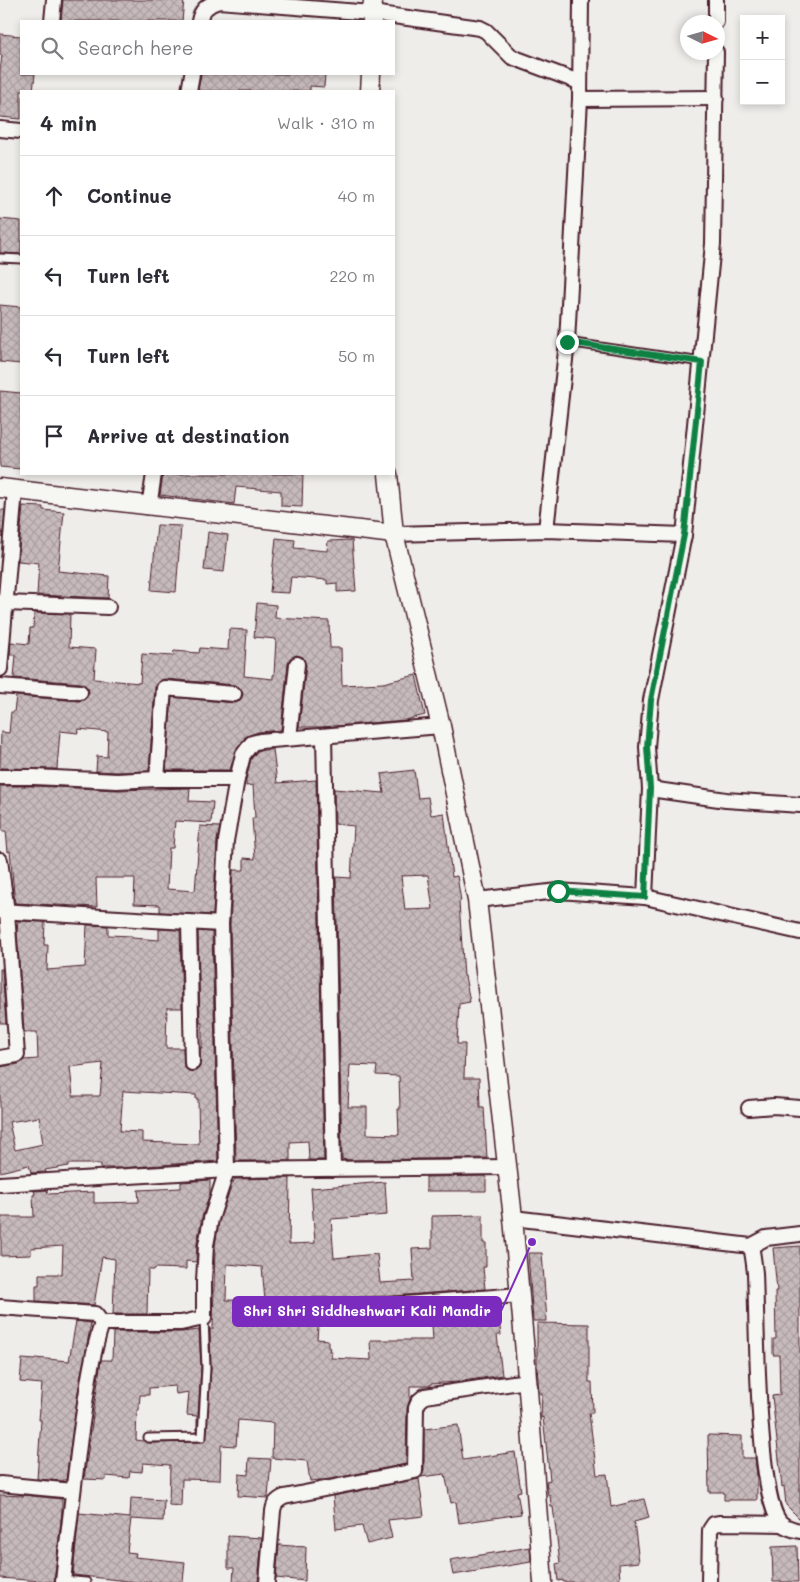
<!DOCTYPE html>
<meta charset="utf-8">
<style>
:root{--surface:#fff;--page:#f7f7f7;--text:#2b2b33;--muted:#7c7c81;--line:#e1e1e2}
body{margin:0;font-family:Mali,sans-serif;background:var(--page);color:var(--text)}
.controls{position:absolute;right:15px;top:15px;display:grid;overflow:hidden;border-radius:0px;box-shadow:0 2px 8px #0003}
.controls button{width:45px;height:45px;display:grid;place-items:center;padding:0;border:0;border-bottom:1px solid var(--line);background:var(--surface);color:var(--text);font:25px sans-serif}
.compass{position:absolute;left:680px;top:15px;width:45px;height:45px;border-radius:50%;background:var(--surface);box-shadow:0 2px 8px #0003;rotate:95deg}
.stop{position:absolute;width:15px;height:15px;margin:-11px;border:4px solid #0b8043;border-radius:50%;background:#fff}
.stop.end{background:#0b8043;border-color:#fff;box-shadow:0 1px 5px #0008}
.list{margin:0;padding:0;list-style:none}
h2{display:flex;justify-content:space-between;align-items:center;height:65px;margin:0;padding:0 20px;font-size:21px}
h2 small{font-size:16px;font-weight:400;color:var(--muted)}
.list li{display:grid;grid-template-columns:32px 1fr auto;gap:15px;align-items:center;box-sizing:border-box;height:80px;padding:0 20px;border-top:1px solid var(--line)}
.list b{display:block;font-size:19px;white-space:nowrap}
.list em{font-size:16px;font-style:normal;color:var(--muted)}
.icon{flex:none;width:28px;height:28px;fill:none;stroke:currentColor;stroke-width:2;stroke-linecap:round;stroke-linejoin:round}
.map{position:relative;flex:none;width:800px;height:1582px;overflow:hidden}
.search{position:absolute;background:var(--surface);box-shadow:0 2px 8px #0003;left:20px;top:20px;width:375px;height:55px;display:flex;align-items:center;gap:12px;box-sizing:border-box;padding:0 18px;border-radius:0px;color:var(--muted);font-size:19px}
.panel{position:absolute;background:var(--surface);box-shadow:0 2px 8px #0003;left:20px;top:90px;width:375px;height:385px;border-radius:0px}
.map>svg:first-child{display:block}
</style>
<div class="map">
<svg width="800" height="1582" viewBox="0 0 800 1582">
<defs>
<pattern id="building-cross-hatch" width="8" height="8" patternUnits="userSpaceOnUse" patternTransform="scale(1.25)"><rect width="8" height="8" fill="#c6babb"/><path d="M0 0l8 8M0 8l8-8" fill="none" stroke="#ac9fa1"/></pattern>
</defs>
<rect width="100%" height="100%" fill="#efedea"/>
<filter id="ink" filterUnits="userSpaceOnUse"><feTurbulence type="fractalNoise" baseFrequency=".02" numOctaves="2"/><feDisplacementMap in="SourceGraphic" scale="10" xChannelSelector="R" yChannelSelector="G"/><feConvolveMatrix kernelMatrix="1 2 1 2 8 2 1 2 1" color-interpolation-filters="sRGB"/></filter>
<g filter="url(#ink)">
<g fill="url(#building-cross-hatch)" stroke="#4a1f2b" fill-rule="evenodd">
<polygon points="63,0 184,0 182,21 61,21"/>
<polygon points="0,34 21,36 21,74 35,74 33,91 21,91 21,119 0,117 0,71 2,55 0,55"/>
<polygon points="201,74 325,74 324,87 310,86 310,91 198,91"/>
<polygon points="0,219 21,221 21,254 0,253"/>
<polygon points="0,305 21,307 21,364 0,362"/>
<polygon points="0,391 21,393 21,469 0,467"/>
<polygon points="163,474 303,474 302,507 281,506 281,491 236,487 234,504 160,495"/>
<polygon points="23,506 43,507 43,510 64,512 58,571 109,576 108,598 37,595 39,563 18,561"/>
<polygon points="0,510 5,510 3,534 0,533"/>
<polygon points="157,525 181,526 176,592 151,590"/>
<polygon points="208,532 228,535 224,572 204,570"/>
<polygon points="276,538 295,540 294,548 327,551 328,541 352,540 356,591 337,592 337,583 327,584 327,580 291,577 289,593 270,592"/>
<polygon points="257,603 276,605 275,618 329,621 330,648 341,648 342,685 383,683 416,675 425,715 405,720 323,727 299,727 306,665 303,657 297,655 290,658 288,663 281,730 258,732 245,737 235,753 230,770 166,770 172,697 234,703 238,702 241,699 243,694 242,690 235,685 165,679 160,680 155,687 149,771 117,772 96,771 97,756 107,757 108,732 79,729 78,733 60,731 57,769 0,768 1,732 9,733 11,712 14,712 16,696 79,701 84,700 89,693 88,688 81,683 14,678 16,655 10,655 11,642 29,644 30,628 33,628 34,613 70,614 69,647 96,649 94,679 140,683 142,654 173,656 174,651 199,653 200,648 228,650 229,629 247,630 244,676 273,679 273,675 274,675 276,639 254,637"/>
<polygon points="273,749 277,783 316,780 324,1160 309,1160 308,1141 290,1142 290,1161 236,1161 230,924 233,870 244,870 244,858 255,859 252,818 255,818 253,785 246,786 246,780 251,759 257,751"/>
<path d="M 414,770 L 418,798 L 428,797 L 431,815 L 444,813 L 452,877 L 457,876 L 461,901 L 459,902 L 464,976 L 465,976 L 470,1002 L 459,1004 L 457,1044 L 465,1044 L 464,1078 L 479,1078 L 480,1107 L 484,1107 L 487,1158 L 350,1160 L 342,1159 L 336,877 L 351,878 L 354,826 L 335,824 L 334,789 L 384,793 L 381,774 ZM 428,875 L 433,909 L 405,910 L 401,876 ZM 350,1065 L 377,1066 L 376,1075 L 399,1076 L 400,1109 L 398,1109 L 399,1135 L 367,1134 L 367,1107 L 348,1107 Z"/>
<polygon points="0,786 34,786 117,790 190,788 189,801 213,802 211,823 175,821 173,848 169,848 167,889 195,891 200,826 220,827 217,840 213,915 160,912 160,905 134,904 135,878 96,878 97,907 15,903 10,851 8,852 6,831 2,831 2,812 0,813"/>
<path d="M 18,921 L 45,922 L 44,945 L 48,945 L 47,970 L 85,967 L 87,925 L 108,926 L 108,935 L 132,936 L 132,938 L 159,940 L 159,929 L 180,930 L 182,1008 L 167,1008 L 166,1048 L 183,1048 L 184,1067 L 187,1070 L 192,1072 L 196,1071 L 200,1067 L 200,1048 L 202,1048 L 202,1023 L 200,1023 L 198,931 L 212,932 L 218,1161 L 119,1168 L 101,1168 L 101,1164 L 68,1164 L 69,1166 L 45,1170 L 46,1172 L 31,1173 L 29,1165 L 0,1172 L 0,1067 L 19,1064 L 24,1060 L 38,1059 L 37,1032 L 24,1032 L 17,932 ZM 103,1063 L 100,1096 L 73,1096 L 70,1067 ZM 123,1091 L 196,1095 L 196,1099 L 198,1099 L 199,1144 L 142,1142 L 142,1132 L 120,1131 ZM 39,1117 L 43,1144 L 15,1150 L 9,1122 Z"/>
<polygon points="0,969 2,969 6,1023 0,1023"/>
<polygon points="486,1176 486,1191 426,1191 426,1177"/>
<path d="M 290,1178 L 289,1244 L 315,1243 L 311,1188 L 385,1182 L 387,1215 L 331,1219 L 334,1258 L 377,1254 L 380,1283 L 414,1281 L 412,1249 L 432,1248 L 432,1216 L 483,1215 L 483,1243 L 486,1243 L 486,1267 L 483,1267 L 485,1289 L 393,1296 L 300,1298 L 293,1302 L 291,1308 L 293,1312 L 296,1315 L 319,1315 L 317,1339 L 328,1340 L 328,1347 L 330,1348 L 329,1351 L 332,1351 L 331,1358 L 371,1360 L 370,1340 L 433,1340 L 431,1311 L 497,1306 L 501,1335 L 497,1335 L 502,1375 L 457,1382 L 430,1384 L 430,1386 L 410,1386 L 410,1399 L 407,1408 L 406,1464 L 331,1479 L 310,1481 L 307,1461 L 272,1458 L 273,1423 L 238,1420 L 236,1446 L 221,1445 L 220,1480 L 182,1479 L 181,1506 L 169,1505 L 170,1465 L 143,1463 L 142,1472 L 130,1471 L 129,1478 L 106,1476 L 106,1480 L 84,1479 L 101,1360 L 112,1360 L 113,1332 L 181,1332 L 199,1330 L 201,1368 L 197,1432 L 197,1416 L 187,1415 L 189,1392 L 176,1394 L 175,1386 L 149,1388 L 149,1395 L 140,1395 L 139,1410 L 137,1410 L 136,1440 L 144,1441 L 148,1443 L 202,1442 L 206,1440 L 211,1368 L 210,1329 L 213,1329 L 215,1246 L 219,1221 L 232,1184 L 235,1179 ZM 227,1264 L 262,1267 L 265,1301 L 226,1300 Z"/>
<polygon points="210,1180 210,1193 202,1217 197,1243 196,1262 186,1261 186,1269 155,1268 154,1270 148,1270 147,1314 113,1314 115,1259 102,1257 94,1305 36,1301 36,1285 39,1285 39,1274 62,1274 63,1246 31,1248 31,1255 1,1256 1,1217 34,1217 33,1195 35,1194 34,1191 47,1190 48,1194 94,1192 94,1203 139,1202 138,1190 181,1188 181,1182"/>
<polygon points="800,1246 800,1519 786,1505 784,1486 782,1487 772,1396 780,1395 779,1355 773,1355 773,1339 776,1339 775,1291 777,1291 773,1248"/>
<polygon points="528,1253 542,1253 547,1321 533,1321"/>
<polygon points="76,1321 91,1323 78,1392 66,1480 63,1480 63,1481 37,1479 41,1420 39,1420 42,1384 20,1382 22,1359 35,1360 35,1358 69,1361"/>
<polygon points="537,1323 589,1324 589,1382 592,1382 593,1413 589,1413 597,1475 607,1474 611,1507 644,1499 649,1518 634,1522 639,1562 619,1564 620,1582 563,1582 563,1580 558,1581 556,1564 560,1563 553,1507 551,1507 550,1495 548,1495 546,1481 550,1480 543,1417 541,1418 542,1393 539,1393 537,1366"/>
<polygon points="458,1425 463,1460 515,1452 521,1491 517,1492 521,1514 459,1523 456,1502 451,1503 445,1474 421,1477 424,1471 424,1429"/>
<polygon points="708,1435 742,1436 742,1458 755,1458 757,1476 757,1500 724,1500 724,1492 709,1492"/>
<polygon points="249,1458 271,1459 268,1498 238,1496 239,1474 248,1475"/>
<polygon points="419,1479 424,1516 388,1520 392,1538 367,1544 362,1526 336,1529 333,1496"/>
<polygon points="0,1495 23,1496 23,1495 62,1499 62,1511 54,1582 0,1578"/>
<polygon points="131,1498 164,1500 163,1521 131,1519 127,1552 136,1553 135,1557 185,1562 183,1582 137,1582 73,1575 79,1513 130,1518"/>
<polygon points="228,1536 262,1538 258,1582 233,1582 234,1568 228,1568"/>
<polygon points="279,1545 306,1547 305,1581 276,1578"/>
<polygon points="797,1546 798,1582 773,1582 772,1547"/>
<polygon points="530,1547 531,1562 453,1575 450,1560"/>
</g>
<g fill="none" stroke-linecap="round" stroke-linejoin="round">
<g stroke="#4a1f2b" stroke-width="11">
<g id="service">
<polyline points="0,258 21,259"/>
<polyline points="567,342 702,362"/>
<polyline points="148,1438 202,1437 206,1368 204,1318"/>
<polyline points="64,1580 86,1582"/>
</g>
</g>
<g stroke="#4a1f2b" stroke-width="18">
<g id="minor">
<polyline points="52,21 54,0"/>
<path d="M 199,21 C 201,10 208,4 219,1 L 372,13 L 480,28 L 486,31 L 512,57 L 579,82"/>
<polyline points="716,22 716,0"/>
<polyline points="189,91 192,74"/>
<polyline points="580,99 716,98"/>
<polyline points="0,129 21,131"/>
<polyline points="149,507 154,474"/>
<polyline points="546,530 567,342 580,99 581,0"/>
<polyline points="394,534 546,530 684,535"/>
<polyline points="6,603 108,607"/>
<polyline points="0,669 15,490"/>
<polyline points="0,686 80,692"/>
<polyline points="324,736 333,1169"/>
<polyline points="289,738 297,664"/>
<polyline points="0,777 34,777 117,781 157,779 237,779"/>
<polyline points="157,779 164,688 234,694"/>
<polyline points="650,789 726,800 800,805"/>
<polyline points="0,860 7,912 17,1055 0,1058"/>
<polyline points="645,897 650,789 647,747 651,700 684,535 713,244 716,52"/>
<polyline points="477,900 558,891 645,897 800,932"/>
<polyline points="0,911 221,924"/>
<polyline points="189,922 192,1063"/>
<polyline points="749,1108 774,1106 800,1108"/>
<polyline points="0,1184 227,1170 508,1167"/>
<polyline points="513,1218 751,1246 766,1238 800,1234"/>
<path d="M 751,1246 C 753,1255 754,1264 755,1273 C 757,1314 756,1503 782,1524 C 787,1528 795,1530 800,1531"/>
<polyline points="0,1307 95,1314 102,1323"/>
<polyline points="300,1307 393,1305 520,1295"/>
<polyline points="0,1484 73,1491"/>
<path d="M 63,1582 C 68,1533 74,1485 80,1437 C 86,1398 90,1360 102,1323 L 181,1323 L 204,1318 L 204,1281 L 206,1245 L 211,1219 L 227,1170 L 221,924 L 226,841 L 237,779 L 243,755 L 252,743 L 260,741 L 441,726"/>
<path d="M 267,1582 L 273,1511 C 274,1504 276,1501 284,1497 L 415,1471 L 416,1408 L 419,1401 L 425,1396 L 527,1381"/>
<polyline points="709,1582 710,1530 714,1524 720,1523 782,1524"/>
</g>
</g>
<g stroke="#4a1f2b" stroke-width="21">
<g id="tertiary">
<polyline points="372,21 373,0"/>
<polyline points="370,91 371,74"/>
<polyline points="388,474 394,534 441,726 477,900 513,1218 525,1352 543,1582"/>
<polyline points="0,488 394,534"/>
</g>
</g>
<use href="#service" stroke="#f6f6f2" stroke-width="7"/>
<use href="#minor" stroke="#f6f6f2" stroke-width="14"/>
<use href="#tertiary" stroke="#f6f6f2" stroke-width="18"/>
</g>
</g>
<g fill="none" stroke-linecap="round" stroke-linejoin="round" filter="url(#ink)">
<polyline stroke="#0b8043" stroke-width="6" points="558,891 645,897 650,788 647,747 651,700 684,535 702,362 567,342"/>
</g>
<path fill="none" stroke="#7b2cbf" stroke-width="2" d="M532 1242L501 1311"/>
<circle fill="#7b2cbf" stroke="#f6f6f2" stroke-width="2" cx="532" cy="1242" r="5"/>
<rect fill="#7b2cbf" stroke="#7b2cbf" stroke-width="2" x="233" y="1297" width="268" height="29" rx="5"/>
<g font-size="14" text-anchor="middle" font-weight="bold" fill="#fff">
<text x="367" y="1316">Shri Shri Siddheshwari Kali Mandir</text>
</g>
</svg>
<div class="controls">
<button>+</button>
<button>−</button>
</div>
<svg class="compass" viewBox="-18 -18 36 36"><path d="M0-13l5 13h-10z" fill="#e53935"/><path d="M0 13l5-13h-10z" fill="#7c7c81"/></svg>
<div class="stop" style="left:558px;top:891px"></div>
<div class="stop end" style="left:567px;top:342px"></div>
<div class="search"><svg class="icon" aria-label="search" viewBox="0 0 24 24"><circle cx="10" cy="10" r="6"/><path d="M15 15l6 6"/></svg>Search here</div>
<section class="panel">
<h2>4 min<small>Walk · 310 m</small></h2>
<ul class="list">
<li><svg class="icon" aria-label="ahead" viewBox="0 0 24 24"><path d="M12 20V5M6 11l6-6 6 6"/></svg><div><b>Continue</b></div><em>40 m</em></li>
<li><svg class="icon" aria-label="left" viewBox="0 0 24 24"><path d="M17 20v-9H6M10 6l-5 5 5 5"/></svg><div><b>Turn left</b></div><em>220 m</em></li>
<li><svg class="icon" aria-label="left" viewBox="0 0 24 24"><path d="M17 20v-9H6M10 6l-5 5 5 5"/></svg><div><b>Turn left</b></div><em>50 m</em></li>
<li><svg class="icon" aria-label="arrive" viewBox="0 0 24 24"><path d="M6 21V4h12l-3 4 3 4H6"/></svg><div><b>Arrive at destination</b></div></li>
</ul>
</section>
</div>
